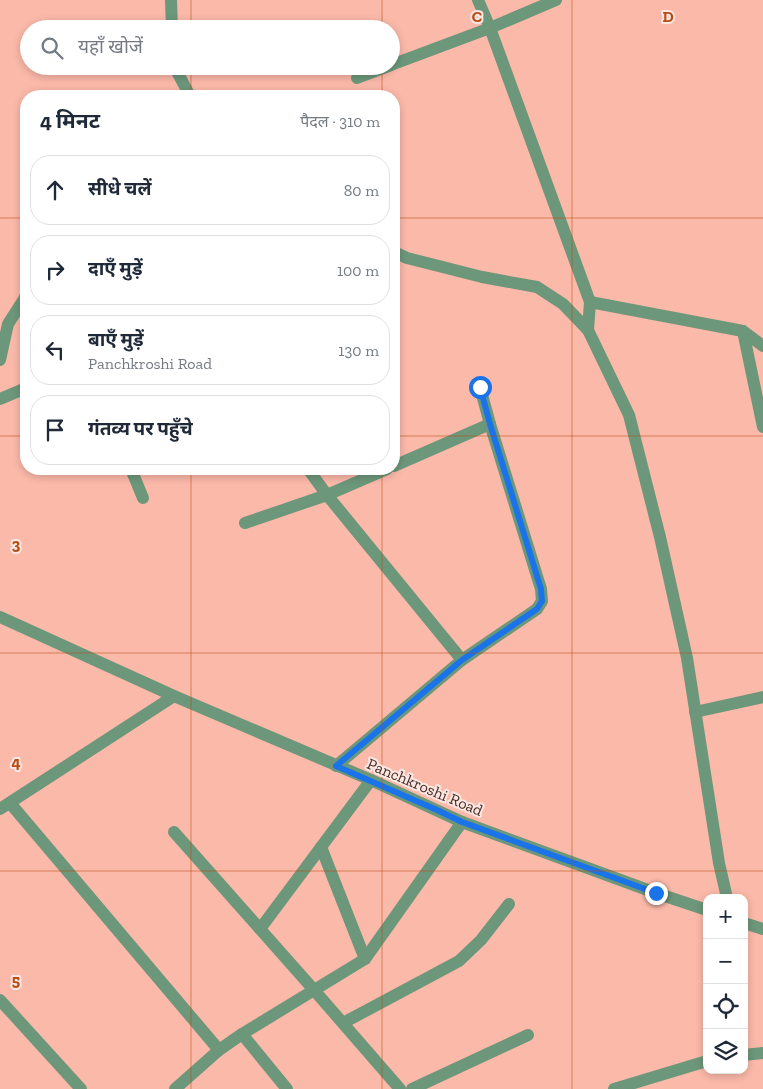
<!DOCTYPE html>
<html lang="hi">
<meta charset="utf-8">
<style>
:root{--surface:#fff;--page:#f2f2f3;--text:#1f2937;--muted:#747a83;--line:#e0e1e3}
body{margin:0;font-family:"Zilla Slab","Noto Sans Devanagari",serif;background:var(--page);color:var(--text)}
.controls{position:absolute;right:15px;bottom:15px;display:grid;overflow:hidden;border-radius:10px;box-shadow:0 2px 8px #0003}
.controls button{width:45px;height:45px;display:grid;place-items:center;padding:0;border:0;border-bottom:1px solid var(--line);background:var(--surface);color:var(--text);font:25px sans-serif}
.stop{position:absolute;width:15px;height:15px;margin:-11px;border:4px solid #1a73e8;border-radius:50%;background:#fff}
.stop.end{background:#1a73e8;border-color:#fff;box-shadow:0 1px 5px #0008}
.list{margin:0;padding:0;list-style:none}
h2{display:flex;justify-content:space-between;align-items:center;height:65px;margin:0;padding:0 20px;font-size:21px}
h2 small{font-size:16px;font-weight:400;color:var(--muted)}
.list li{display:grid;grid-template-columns:32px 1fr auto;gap:15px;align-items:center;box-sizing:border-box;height:70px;margin:0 10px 10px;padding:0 10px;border:1px solid var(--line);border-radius:20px}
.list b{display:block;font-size:19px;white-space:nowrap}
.list p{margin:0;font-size:16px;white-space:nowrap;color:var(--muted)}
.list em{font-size:16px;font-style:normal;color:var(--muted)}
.icon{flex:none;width:28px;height:28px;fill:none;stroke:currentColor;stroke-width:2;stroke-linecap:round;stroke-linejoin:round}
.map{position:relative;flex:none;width:763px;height:1089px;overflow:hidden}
.search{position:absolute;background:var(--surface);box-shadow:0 2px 8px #0003;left:20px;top:20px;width:380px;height:55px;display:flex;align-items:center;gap:12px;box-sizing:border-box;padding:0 18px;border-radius:28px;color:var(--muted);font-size:19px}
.panel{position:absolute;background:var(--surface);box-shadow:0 2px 8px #0003;left:20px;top:90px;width:380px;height:385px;border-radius:20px}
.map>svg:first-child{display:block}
</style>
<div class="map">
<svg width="763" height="1089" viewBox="0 0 763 1089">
<rect width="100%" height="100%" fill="#fbb9a9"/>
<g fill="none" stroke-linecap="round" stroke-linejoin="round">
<g stroke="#6d977a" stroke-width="12">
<polyline points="171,0 172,29"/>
<polyline points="478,0 490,28 590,302 588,330"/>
<polyline points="391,65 490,28 556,0"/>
<polyline points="174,66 190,96"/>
<polyline points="357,78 389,66"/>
<polyline points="394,252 407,258 482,277 537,287 563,304 588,330 629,415 660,537 687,658 719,863 727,898"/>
<polyline points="590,302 743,331 763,346"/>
<polyline points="743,331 763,427"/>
<polyline points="0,360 8,324 26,296"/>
<polyline points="0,399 26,388"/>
<polyline points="394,466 490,424"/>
<polyline points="131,469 143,498"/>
<polyline points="308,469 327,495 387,469"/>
<polyline points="245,523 327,495 462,660 336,766"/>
<polyline points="462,660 537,609 542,601 541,589 490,424 480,387"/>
<polyline points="695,712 763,697"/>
<polyline points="10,803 219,1050"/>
<polyline points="0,809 174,696"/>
<polyline points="174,832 314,990 400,1089"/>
<polyline points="321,847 365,959"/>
<polyline points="260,929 371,780"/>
<polyline points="0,1000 81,1089"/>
<polyline points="343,1023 459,961 481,940 509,904"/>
<polyline points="242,1034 287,1089"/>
<polyline points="744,1055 763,1053"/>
<polyline points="175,1089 219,1050 242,1034 365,959 462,822"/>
<polyline points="412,1089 528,1035"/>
<polyline points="614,1089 707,1061"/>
</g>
<g stroke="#6d977a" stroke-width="12">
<polyline points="0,617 174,696 371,780 462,822 656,893 707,910"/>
<polyline points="744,923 763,929"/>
</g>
</g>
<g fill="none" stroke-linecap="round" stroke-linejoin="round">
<polyline stroke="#1a73e8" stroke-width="6" points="480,387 490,424 541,589 542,601 537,609 462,660 336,766 437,810 462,822 656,893"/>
</g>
<path fill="none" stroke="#b74c14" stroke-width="1" stroke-opacity="0.55" d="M 191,0 L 191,29M 382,0 L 382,29M 572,0 L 572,1089M 191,66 L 191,96M 382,66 L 382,96M 0,218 L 26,218M 394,218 L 763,218M 0,436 L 26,436M 394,436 L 763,436M 191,469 L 191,1089M 382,469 L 382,1089M 0,653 L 763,653M 0,871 L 763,871"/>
<g text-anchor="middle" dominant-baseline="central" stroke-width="4" stroke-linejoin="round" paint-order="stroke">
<g font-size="16" fill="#462d27" stroke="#fce7e2">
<text transform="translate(425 787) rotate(23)">Panchkroshi Road</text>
</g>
</g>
<g font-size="16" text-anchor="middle" font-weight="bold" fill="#b74c14" stroke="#fce7e2" stroke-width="4" stroke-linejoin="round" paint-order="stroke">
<text x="477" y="22">C</text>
<text x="668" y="22">D</text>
<text x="16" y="550">3</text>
<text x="16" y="768">4</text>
<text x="16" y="986">5</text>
</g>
</svg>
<div class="controls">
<button>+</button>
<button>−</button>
<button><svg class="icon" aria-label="locate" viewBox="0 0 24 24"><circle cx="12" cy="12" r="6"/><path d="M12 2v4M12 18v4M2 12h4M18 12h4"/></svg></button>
<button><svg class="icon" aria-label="layers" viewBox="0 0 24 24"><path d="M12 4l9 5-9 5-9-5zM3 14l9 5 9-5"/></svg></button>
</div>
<div class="stop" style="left:480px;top:387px"></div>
<div class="stop end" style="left:656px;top:893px"></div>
<div class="search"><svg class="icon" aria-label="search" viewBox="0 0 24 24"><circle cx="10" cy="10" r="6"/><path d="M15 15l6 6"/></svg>यहाँ खोजें</div>
<section class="panel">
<h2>4 मिनट<small>पैदल · 310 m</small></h2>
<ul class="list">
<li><svg class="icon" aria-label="ahead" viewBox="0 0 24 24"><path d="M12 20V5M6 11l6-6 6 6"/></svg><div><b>सीधे चलें</b></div><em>80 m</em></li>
<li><svg class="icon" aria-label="right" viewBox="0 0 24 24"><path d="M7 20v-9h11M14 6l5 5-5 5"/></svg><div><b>दाएँ मुड़ें</b></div><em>100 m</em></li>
<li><svg class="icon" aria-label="left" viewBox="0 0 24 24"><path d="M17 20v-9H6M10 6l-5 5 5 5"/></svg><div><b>बाएँ मुड़ें</b><p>Panchkroshi Road</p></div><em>130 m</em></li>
<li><svg class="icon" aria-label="arrive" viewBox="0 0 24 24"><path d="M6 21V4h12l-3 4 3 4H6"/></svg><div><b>गंतव्य पर पहुँचे</b></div></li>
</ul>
</section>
</div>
